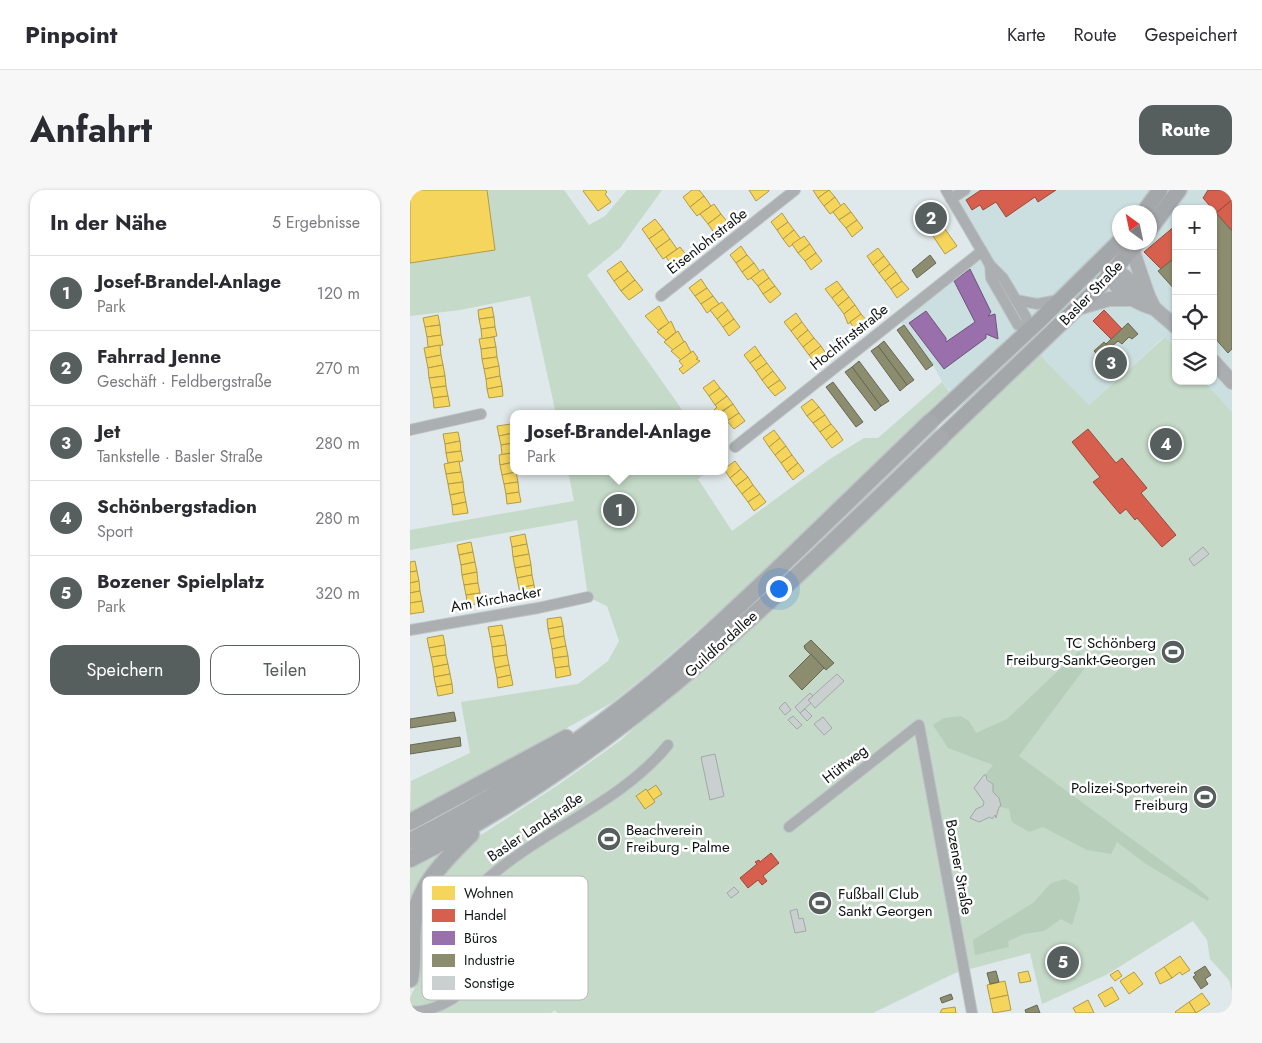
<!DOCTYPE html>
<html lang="de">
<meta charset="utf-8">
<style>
:root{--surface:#fff;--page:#f7f7f7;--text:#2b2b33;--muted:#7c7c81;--line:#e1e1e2;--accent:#565e5e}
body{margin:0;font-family:Jost,sans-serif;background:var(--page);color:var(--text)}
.controls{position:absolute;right:15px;top:15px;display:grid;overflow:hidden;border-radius:10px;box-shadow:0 1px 4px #0004}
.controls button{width:45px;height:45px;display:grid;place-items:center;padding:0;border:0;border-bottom:1px solid var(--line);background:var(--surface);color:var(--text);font:25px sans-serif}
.compass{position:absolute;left:702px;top:15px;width:45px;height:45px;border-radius:50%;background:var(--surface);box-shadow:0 1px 4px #0004;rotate:327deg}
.you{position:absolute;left:368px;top:398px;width:18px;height:18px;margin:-12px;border:4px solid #fff;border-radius:50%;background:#1a73e8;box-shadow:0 0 0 8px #1a73e833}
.badge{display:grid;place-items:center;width:32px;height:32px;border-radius:50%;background:var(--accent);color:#fff;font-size:16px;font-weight:700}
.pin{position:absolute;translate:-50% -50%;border:2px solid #fff;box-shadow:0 1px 5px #0006}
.popup{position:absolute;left:100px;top:220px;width:218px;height:65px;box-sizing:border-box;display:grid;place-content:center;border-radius:10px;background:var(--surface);filter:drop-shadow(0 1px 4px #0005);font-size:16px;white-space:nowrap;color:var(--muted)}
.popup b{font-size:19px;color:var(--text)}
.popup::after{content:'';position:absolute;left:50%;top:100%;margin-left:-10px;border:10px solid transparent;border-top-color:var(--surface)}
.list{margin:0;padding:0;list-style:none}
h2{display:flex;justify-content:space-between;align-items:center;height:65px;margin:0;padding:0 20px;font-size:21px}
h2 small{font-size:16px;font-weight:400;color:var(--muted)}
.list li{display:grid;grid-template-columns:32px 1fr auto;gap:15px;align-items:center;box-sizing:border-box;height:75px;padding:0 20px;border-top:1px solid var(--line)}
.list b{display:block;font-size:19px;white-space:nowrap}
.list p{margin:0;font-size:16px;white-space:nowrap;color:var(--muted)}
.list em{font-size:16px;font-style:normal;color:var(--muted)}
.actions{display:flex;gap:10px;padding:15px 20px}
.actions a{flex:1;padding:11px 0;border:1px solid var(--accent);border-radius:15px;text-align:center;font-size:18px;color:var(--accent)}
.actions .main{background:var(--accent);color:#fff}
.icon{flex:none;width:28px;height:28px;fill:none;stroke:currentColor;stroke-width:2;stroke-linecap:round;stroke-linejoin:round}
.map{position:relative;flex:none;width:822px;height:823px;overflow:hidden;border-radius:15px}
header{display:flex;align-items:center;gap:30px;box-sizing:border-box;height:70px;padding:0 25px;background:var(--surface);border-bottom:1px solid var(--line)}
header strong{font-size:24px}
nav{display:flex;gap:28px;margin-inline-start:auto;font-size:18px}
.intro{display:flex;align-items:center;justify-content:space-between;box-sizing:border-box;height:120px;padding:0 30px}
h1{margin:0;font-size:35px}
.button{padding:12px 22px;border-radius:15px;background:var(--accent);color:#fff;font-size:18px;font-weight:700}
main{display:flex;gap:30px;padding:0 30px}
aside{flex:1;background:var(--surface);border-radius:15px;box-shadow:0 1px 4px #0004}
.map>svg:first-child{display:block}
</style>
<header>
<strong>Pinpoint</strong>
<nav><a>Karte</a><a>Route</a><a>Gespeichert</a></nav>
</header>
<div class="intro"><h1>Anfahrt</h1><a class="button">Route</a></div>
<main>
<aside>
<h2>In der Nähe<small>5 Ergebnisse</small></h2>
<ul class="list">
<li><span class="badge">1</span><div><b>Josef-Brandel-Anlage</b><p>Park</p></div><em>120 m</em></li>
<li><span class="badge">2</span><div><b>Fahrrad Jenne</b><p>Geschäft · Feldbergstraße</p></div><em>270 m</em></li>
<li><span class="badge">3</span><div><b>Jet</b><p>Tankstelle · Basler Straße</p></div><em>280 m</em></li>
<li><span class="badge">4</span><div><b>Schönbergstadion</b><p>Sport</p></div><em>280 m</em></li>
<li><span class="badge">5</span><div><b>Bozener Spielplatz</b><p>Park</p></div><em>320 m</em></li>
</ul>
<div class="actions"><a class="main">Speichern</a><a>Teilen</a></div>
</aside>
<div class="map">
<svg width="822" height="823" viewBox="0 0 822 823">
<rect width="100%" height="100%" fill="#dfe8ea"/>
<path fill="#ccdfe0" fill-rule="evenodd" d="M 558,0 L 822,0 L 822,222 L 794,191 L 803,191 L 803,19 L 766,19 L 766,160 L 754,147 L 679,215 L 634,169 L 561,224 L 532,192 L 523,175 L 488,128 L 573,61 L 543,10 ZM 710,22 L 740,22 L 740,52 L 710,52 Z"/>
<g fill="#c5dac8">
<polygon points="77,0 154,0 179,35 195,26 217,0 252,0 210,58 177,85 275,224 146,224 120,106 50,120 0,126 0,73 85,60"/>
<polygon points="755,147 766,160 766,191 794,191 822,222 822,801 819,790 800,769 797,750 783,731 696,785 632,814 620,763 545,783 463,823 147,823 145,820 141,823 0,823 0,808 6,795 9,774 8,758 16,703 51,658 148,595 211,550 627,162 679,215"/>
<polygon points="532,192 542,205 344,395 325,408 239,483 203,512 0,626 1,591 60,563 51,512 168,494 198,471 209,451 197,416 178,407 167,330 0,360 0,340 164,311 158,281 298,281 288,289 322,341 420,269 454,248 468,248"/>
<polygon points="30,665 0,732 0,679"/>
</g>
<g fill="#b7cebb">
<polygon points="669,461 677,475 609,566 783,694 799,708 798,711 736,674 707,652 701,664 677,660 633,637 619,642 602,632 599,619 591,617 589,608 583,602 583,594 575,585 583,575 538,558 523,535 534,528 551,526 559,531 566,543 597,529"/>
<polygon points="655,689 668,696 670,709 662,735 651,729 634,741 614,744 598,751 599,757 565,765 563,750 623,713 641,693"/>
</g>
<g fill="#f6d55c" stroke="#b09b46">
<polygon points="0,0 77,0 85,60 0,73"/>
<polygon points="175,0 195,0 197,2 195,4 201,12 188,21 173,1"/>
<polygon points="282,0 289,0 294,6 280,17 273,7"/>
<polygon points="339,0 359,0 359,1 346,11"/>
<polygon points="403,0 419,0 408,8"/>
<polygon points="419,0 425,7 414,16 408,8"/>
<polygon points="294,6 301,16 287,26 280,17"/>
<polygon points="425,7 431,16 420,24 414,16"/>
<polygon points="434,13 441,22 429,30 423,22"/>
<polygon points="518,13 532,35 521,43 506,22"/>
<polygon points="304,14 311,24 298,34 290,24"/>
<polygon points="441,22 447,30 436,38 429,30"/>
<polygon points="372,23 378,32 367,40 361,32"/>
<polygon points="311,24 319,34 305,44 298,34"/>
<polygon points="245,29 253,39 239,49 232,39"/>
<polygon points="447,30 453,38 442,47 436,38"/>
<polygon points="378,32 384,40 373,49 367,40"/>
<polygon points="532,35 547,56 535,64 521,43"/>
<polygon points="253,39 260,49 246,59 239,49"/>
<polygon points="384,40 391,49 379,57 373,49"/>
<polygon points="394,46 400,54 388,63 382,54"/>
<polygon points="260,49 267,59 253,69 246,59"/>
<polygon points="400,54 406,63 395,71 388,63"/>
<polygon points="331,56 337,65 326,73 320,65"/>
<polygon points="270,57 278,67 264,78 256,67"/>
<polygon points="468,58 474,66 463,75 457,66"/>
<polygon points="406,63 412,71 401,80 395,71"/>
<polygon points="337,65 344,73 332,82 326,73"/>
<polygon points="474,66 480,74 469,83 463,75"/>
<polygon points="211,71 218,81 204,91 197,81"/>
<polygon points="344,73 350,82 338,90 332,82"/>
<polygon points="480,74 486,82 475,91 469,83"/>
<polygon points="353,79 359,88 348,96 341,88"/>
<polygon points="218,81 225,90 211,101 204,91"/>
<polygon points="486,82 492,91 481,99 475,91"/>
<polygon points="359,88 365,96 353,104 348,96"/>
<polygon points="291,89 297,98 285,106 279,98"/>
<polygon points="225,90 233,100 219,110 211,101"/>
<polygon points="427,91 433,99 422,108 415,99"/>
<polygon points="492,91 499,99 487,108 481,99"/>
<polygon points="365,96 371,104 360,113 353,104"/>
<polygon points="297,98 303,106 291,114 285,106"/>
<polygon points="433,99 439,107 428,116 422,108"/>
<polygon points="303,106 309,114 297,123 291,114"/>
<polygon points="439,107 445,115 434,124 428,116"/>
<polygon points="312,112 318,120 307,129 300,120"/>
<polygon points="445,115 451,124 438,134 434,124"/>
<polygon points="249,116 259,133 248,140 235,126"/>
<polygon points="82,117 84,127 69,129 68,120"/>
<polygon points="318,120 324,129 313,137 307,129"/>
<polygon points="386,123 392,132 381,141 374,132"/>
<polygon points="451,124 458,132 446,141 440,132"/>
<polygon points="28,125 30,135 15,137 13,128"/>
<polygon points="84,127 85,137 71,139 69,129"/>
<polygon points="324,129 330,137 319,146 313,137"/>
<polygon points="261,131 266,142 256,150 247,142"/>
<polygon points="392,132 398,140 387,149 381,141"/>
<polygon points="30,135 31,145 17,147 15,137"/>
<polygon points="85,137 87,146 72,149 71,139"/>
<polygon points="398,140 404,148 393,157 387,149"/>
<polygon points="268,141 274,152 263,160 254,152"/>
<polygon points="31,145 33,155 18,157 17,147"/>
<polygon points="84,147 86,157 71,159 69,149"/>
<polygon points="404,148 411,156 399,165 393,157"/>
<polygon points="275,151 281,162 271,170 261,161"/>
<polygon points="30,155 31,165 16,168 14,158"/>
<polygon points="345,156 351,165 340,173 334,165"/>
<polygon points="411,156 417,165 405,173 399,165"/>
<polygon points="86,157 87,167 72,169 71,159"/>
<polygon points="283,161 288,168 286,169 290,171 273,184 269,179 273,176 269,171"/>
<polygon points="31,165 33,175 18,178 16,168"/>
<polygon points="351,165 357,173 346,181 340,173"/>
<polygon points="87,167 89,176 74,179 72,169"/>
<polygon points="357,173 363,181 352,190 346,181"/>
<polygon points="33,175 35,186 19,188 18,178"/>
<polygon points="89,176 90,186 76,189 74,179"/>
<polygon points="363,181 370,190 358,198 352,190"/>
<polygon points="35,186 36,196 21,198 19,188"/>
<polygon points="90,186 92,196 77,199 76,189"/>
<polygon points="304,190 310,198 299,206 293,198"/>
<polygon points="370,190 376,198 365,206 358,198"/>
<polygon points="36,196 38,206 23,208 21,198"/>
<polygon points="92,196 93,206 79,208 77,199"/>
<polygon points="310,198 317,206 305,215 299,206"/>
<polygon points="38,206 40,216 24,218 23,208"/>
<polygon points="317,206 323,214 307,224 304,220 307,217 305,215"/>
<polygon points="402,209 409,217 397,226 391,217"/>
<polygon points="323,214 329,223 317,231 311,223"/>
<polygon points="409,217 415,225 403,233 397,226"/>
<polygon points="329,223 335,231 324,239 317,231"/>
<polygon points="415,225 421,234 410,242 403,233"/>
<polygon points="101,234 103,243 89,246 87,236"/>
<polygon points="421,234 427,241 416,250 410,242"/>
<polygon points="364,240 370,248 359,257 353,248"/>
<polygon points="427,241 433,250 422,258 416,250"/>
<polygon points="48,242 50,251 35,254 33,244"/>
<polygon points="103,243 104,253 91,255 89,246"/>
<polygon points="370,248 376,256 365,265 359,257"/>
<polygon points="50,251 51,261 36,263 35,254"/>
<polygon points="104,253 104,262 92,265 91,255"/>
<polygon points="376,256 382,265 371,273 365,265"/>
<polygon points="51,261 53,271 38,273 36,263"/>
<polygon points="102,263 104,272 90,275 89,265"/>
<polygon points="382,265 388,273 377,282 371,273"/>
<polygon points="49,271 51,282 36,284 34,274"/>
<polygon points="325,271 331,279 320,288 314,279"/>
<polygon points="104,272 106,282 92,285 90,275"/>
<polygon points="388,273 394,281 383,290 377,282"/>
<polygon points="331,279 338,287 326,296 320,288"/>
<polygon points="51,282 53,292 38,294 36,284"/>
<polygon points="106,282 108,292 94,294 92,285"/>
<polygon points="338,287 343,295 332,304 326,296"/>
<polygon points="53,292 54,302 40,305 38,294"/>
<polygon points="108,292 109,302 96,304 94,294"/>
<polygon points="343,295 350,304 338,312 332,304"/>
<polygon points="54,302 56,312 42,315 40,305"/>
<polygon points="109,302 111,312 97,314 96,304"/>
<polygon points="350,304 356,312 344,321 338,312"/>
<polygon points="56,312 58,323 43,325 42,315"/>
<polygon points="115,344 117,354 102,357 100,347"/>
<polygon points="61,352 63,362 49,365 47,355"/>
<polygon points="117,354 119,364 103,367 102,357"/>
<polygon points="63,362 65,372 51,375 49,365"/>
<polygon points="119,364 121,375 105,378 103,367"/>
<polygon points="5,371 7,381 0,382 0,372"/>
<polygon points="65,372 67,382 52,385 51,375"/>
<polygon points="121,375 122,385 107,388 105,378"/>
<polygon points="7,381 9,391 0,393 0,382"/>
<polygon points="67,382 68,393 54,395 52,385"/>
<polygon points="122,385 124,395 109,398 107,388"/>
<polygon points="9,391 10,401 0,403 0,393"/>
<polygon points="68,393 70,403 56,405 54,395"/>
<polygon points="124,395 126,406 111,408 109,398"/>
<polygon points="10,401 12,411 0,413 0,403"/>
<polygon points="70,403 72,413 58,415 56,405"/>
<polygon points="12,411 14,422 0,424 0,413"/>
<polygon points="151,427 153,436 138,439 137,429"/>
<polygon points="92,435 94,445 80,447 78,437"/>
<polygon points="153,436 154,446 140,449 138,439"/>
<polygon points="33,445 35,455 19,458 17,448"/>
<polygon points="94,445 96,455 82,457 80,447"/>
<polygon points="154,446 156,456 142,459 140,449"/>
<polygon points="35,455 36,465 21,467 19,458"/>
<polygon points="96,455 97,465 83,467 82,457"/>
<polygon points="156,456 158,466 143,468 142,459"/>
<polygon points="36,465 38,474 23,477 21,467"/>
<polygon points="97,465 99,475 85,478 83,467"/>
<polygon points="158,466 159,476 145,478 143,468"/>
<polygon points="38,474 40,484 24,487 23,477"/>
<polygon points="99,475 101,485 87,488 85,478"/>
<polygon points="159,476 161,485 146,488 145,478"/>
<polygon points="40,484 42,494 26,497 24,487"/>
<polygon points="101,485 103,495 88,498 87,488"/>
<polygon points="42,494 43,503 28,506 26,497"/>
<polygon points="246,595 252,604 243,610 237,601"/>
<polygon points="236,599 245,612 235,619 226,606"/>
<polygon points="770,766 780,780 772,785 770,782 762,788 754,777"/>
<polygon points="754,777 762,788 750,794 745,783"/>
<polygon points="708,780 712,786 705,791 700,785"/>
<polygon points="618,781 621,791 610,793 608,783"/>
<polygon points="724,782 733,794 719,804 710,791"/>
<polygon points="595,791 598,805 580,809 577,795"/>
<polygon points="702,797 709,809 695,817 688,805"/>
<polygon points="792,803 800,814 786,823 779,812"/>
<polygon points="598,805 601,820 583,823 580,809"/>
<polygon points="678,810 684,823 666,823 663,818"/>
<polygon points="779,812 786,823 766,823 765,822"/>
<polygon points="545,817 546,823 530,823 532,819"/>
</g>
<g fill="#d6604d" stroke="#9a493c">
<polygon points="571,0 646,0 628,12 625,7 596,27 586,12 573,20 570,15 562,20 556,10"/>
<polygon points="798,0 822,0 822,10 806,23 793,8"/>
<polygon points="822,10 822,41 806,23"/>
<polygon points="766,35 766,67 751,79 734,62"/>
<polygon points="694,120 712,139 702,150 683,131"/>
<polygon points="678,239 706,273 712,268 737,298 731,303 766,345 752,357 727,328 725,330 716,319 710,324 683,292 690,287 662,252"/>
<polygon points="361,663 369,673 353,686 357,691 352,695 348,690 338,698 330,688 347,674 345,672 349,670 350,672"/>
</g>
<polygon fill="#9970ab" stroke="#6f547d" points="560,79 581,122 578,126 585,124 588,149 576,144 576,148 534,179 499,133 516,121 536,148 536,152 565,132 544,91"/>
<g fill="#8c8c6e" stroke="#666853">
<polygon points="806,23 822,41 822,159 818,163 803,146 803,25"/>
<polygon points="520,65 526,73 507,88 502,80"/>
<polygon points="766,67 766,101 748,81"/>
<polygon points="718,133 728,144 722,149 719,147 712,154 708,151 700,158 696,154"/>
<polygon points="494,135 523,175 516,180 487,140"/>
<polygon points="474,151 504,190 497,195 468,156"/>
<polygon points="694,152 703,161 693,171 684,161"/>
<polygon points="468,156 497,195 490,201 461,161"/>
<polygon points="449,171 479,211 471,216 442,177"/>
<polygon points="442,177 471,216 465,221 435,182"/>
<polygon points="423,192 453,232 446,237 416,197"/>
<polygon points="401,450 424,473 416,480 395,459 394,456"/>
<polygon points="401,464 414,478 392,500 379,486"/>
<polygon points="44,522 46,531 0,538 0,529"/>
<polygon points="50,547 51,556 0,564 0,555"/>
<polygon points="795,776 801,785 795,789 798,794 791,799 783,787 786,785 784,783"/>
<polygon points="586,781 589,792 580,794 577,783"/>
<polygon points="541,804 543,809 532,813 530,808"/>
<polygon points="627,815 630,823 616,823 615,820"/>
</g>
<g fill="#cad0d0" stroke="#a2a8a9">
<polygon points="793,357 799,364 784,376 779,369"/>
<polygon points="427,484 434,491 405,518 398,510"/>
<polygon points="400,503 403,506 398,510 401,513 390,523 385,517"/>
<polygon points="375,512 381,520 375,525 369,518"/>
<polygon points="395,519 402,526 397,531 390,523"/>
<polygon points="383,526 392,535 387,539 378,530"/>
<polygon points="413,527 422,538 414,545 404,534"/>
<polygon points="305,564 314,606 300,610 291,567"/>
<polygon points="574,585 576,585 577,590 583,594 583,602 589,608 591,616 589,617 586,628 585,625 582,629 580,627 569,632 560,628 566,619 573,616 574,612 564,598"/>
<polygon points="324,697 329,702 321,708 317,703"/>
<polygon points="387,719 389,729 393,728 396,741 385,743 380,721"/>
</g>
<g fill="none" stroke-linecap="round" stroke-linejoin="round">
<g stroke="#bec5c7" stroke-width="12">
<g id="minor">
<polyline points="536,0 580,75 593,88 606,110 616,127 619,140"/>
<polyline points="541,9 555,0"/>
<polyline points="580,75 581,88 608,135 619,140"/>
<polyline points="251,106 385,0"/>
<polyline points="606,110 627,114 648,110"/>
<polyline points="0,240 71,224"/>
<polyline points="325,257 572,61"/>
<polyline points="0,440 128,418 178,407"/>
<polyline points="379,637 509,535 562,823"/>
<path d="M 0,821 C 11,823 22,819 33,814 C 66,799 74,769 72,735 C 70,715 65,711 75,691 C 131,640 210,614 258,555"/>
</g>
</g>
<g stroke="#bec5c7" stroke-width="16">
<g id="secondary">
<polyline points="722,59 738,106"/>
<path d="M 697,79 C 702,83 702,87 704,92 C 710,104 732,115 744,118"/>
<polyline points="702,83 713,85 738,106 744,118 766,137"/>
<polyline points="668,118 699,109 724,109"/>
<polyline points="803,171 822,192"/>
</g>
</g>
<g stroke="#bec5c7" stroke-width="18">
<g id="primary">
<polyline points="734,22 750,0"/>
<polyline points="740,39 769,0"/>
<polyline points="520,232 630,130 710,51"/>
<polyline points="531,248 690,96 728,52"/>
</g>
</g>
<g stroke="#bec5c7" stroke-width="19">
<g id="trunk">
<polyline points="0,632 156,548"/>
<path d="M 0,651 C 74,614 144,570 210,519 C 266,476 317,427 368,379 C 419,330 470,281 520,232"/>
<path d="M 0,669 C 210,564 364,408 531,248"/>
<path d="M 0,789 C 4,772 1,754 3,736 C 7,696 34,671 61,644"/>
</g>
</g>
<use href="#minor" stroke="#acafb1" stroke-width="10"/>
<use href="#secondary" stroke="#aaaeb0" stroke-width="14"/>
<use href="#primary" stroke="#a3a7a9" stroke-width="15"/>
<use href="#trunk" stroke="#a6aaac" stroke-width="16"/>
</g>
<defs>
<g id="stadium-disc" transform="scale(1.25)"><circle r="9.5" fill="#565e5e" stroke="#fff"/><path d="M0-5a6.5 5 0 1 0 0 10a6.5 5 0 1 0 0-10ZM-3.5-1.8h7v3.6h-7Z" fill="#fff"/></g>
</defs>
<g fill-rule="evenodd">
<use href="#stadium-disc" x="763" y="462"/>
<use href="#stadium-disc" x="795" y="607"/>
<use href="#stadium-disc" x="199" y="649"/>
<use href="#stadium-disc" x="410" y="713"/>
</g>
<g text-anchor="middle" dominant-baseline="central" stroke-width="5" stroke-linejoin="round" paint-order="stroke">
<g font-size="15" fill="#0d1313" stroke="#fff">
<text transform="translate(297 51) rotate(-38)">Eisenlohrstraße</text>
<text transform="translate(681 103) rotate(-46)">Basler Straße</text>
<text transform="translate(439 147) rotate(-39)">Hochfirststraße</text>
<text transform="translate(86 409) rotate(-10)">Am Kirchacker</text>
<text transform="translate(311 454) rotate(-42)">Guildfordallee</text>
<text transform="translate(435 574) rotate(-38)">Hüttweg</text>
<text transform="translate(125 637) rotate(-34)">Basler Landstraße</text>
<text transform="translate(549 677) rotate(80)">Bozener Straße</text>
</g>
<g font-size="15" fill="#0d1313" stroke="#fff" text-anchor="end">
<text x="746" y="453">TC Schönberg<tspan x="746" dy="17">Freiburg-Sankt-Georgen</tspan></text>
<text x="778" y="598">Polizei-Sportverein<tspan x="778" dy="17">Freiburg</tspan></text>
<text x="216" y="640" text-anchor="start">Beachverein<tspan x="216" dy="17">Freiburg - Palme</tspan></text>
<text x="428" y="704" text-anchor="start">Fußball Club<tspan x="428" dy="17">Sankt Georgen</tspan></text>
</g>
</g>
<rect x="12" y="686" width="166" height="124" rx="8" fill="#fff" stroke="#b6b8b8" stroke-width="1"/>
<rect x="22" y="696" width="23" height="14" fill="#f6d55c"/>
<rect x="22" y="719" width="23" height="13" fill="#d6604d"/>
<rect x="22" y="741" width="23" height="14" fill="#9970ab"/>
<rect x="22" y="764" width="23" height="13" fill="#8c8c6e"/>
<rect x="22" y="786" width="23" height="14" fill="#cad0d0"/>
<g font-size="14" fill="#0d1313">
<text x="54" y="708">Wohnen</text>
<text x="54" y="730">Handel</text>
<text x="54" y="753">Büros</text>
<text x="54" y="775">Industrie</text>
<text x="54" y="798">Sonstige</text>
</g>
</svg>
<div class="controls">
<button>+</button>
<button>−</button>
<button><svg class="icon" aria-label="locate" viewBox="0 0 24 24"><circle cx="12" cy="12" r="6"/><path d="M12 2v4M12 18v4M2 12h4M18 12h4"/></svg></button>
<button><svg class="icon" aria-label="layers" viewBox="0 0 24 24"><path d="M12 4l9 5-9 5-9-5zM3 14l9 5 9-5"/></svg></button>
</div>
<svg class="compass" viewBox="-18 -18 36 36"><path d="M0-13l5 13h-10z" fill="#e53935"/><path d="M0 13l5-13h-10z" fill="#7c7c81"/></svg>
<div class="you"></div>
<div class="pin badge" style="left:209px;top:320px">1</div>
<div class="popup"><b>Josef-Brandel-Anlage</b>Park</div>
<div class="pin badge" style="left:521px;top:28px">2</div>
<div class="pin badge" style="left:701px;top:173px">3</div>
<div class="pin badge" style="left:756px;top:254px">4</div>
<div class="pin badge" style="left:653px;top:772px">5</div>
</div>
</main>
